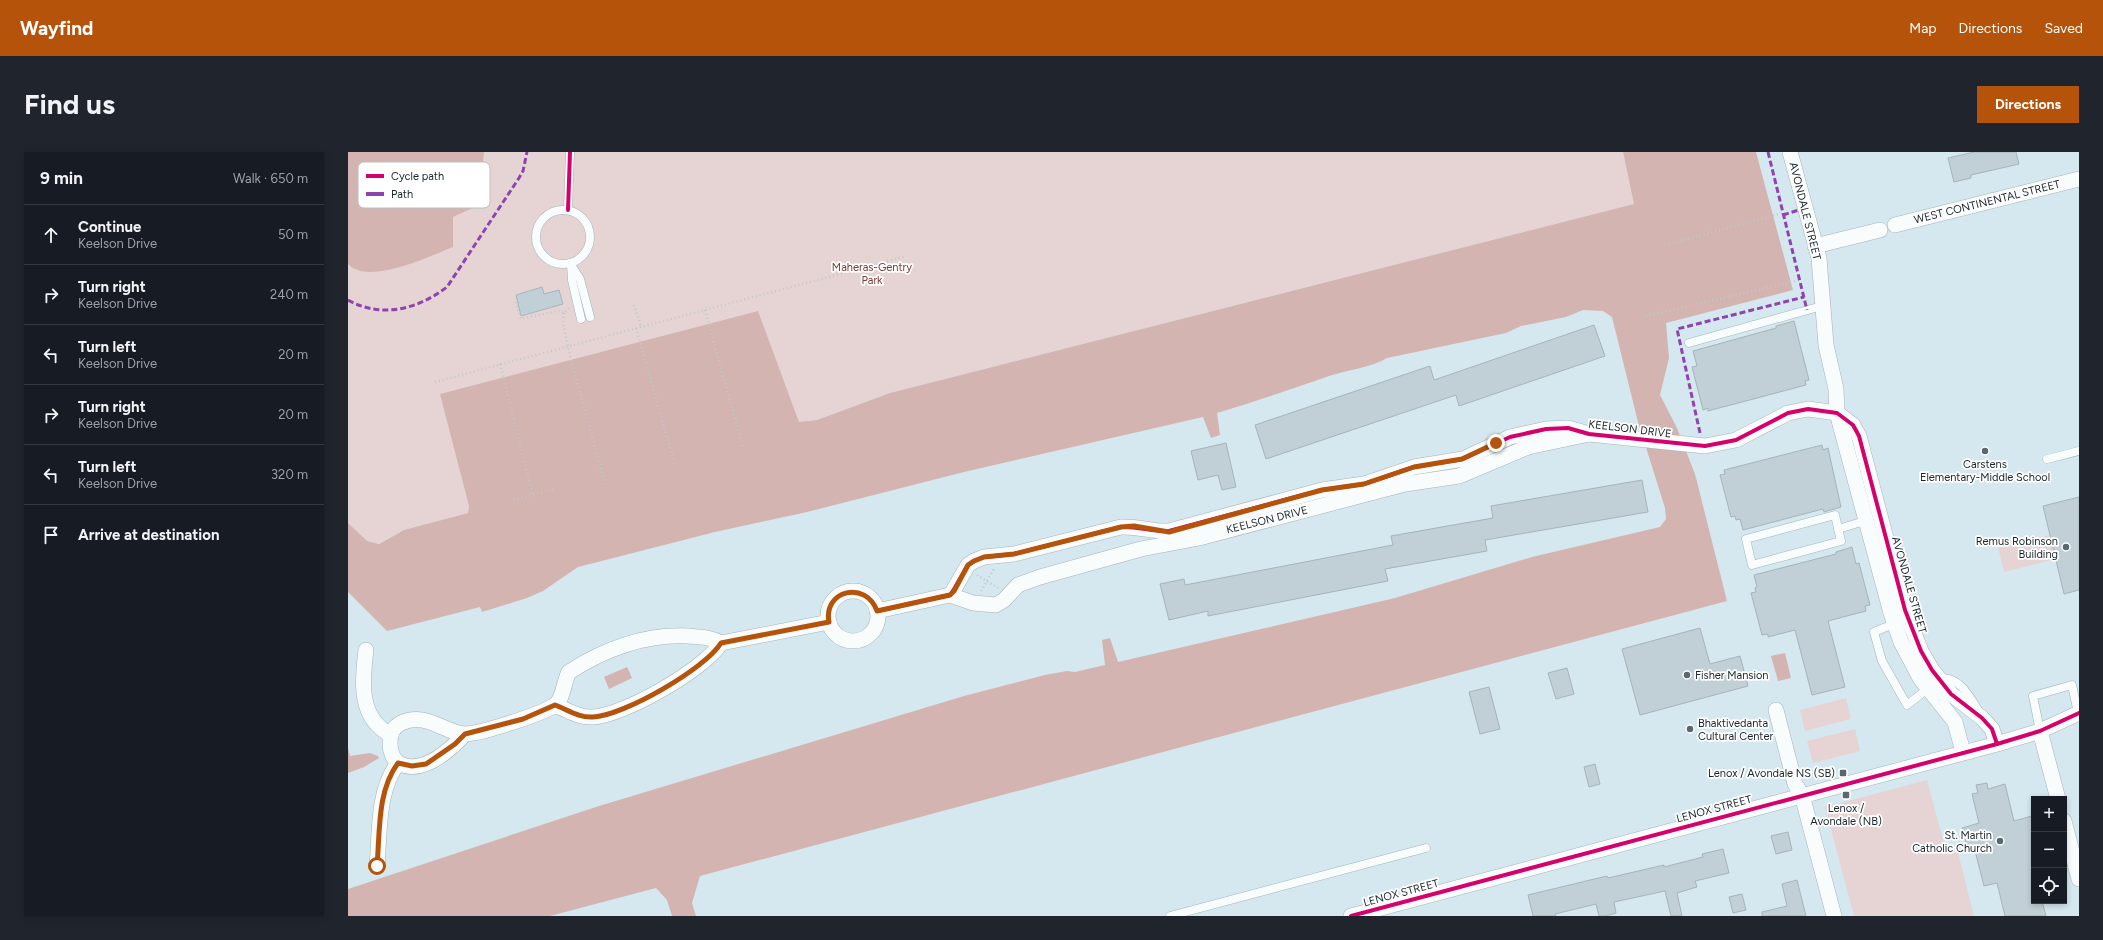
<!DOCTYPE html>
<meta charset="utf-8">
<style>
:root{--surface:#171b24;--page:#20242c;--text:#f1f3f6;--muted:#9ea1a6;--line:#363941;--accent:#b45309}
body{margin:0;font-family:Figtree,sans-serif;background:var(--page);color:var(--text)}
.controls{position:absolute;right:12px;bottom:12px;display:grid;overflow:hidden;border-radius:0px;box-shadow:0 2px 6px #0003}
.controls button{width:36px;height:36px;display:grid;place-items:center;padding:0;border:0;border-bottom:1px solid var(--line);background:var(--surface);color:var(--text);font:20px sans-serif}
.stop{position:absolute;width:12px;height:12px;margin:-9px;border:3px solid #b45309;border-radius:50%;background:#fff}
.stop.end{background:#b45309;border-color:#fff;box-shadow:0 1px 4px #0008}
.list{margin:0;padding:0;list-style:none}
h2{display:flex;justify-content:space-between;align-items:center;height:52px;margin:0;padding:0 16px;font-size:17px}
h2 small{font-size:13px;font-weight:400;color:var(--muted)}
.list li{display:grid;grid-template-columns:26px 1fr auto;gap:12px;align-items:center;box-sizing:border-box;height:60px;padding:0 16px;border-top:1px solid var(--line)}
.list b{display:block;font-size:15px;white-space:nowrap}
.list p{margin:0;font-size:13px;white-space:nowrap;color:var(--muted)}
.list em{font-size:13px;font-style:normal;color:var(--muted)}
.icon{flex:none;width:22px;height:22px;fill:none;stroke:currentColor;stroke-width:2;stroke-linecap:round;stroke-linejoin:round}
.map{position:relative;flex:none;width:1731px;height:764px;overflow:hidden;border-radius:0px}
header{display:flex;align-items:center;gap:24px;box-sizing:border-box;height:56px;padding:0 20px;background:var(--accent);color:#fff}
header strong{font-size:19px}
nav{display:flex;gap:22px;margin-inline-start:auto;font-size:14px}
.intro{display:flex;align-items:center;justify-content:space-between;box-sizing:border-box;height:96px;padding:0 24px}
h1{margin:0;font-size:28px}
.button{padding:10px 18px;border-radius:0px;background:var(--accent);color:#fff;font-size:14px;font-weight:700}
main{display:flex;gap:24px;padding:0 24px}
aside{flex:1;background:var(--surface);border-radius:0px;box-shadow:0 2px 6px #0003}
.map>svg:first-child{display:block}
</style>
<header>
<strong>Wayfind</strong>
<nav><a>Map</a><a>Directions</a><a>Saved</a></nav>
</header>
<div class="intro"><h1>Find us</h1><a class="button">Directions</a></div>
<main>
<aside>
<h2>9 min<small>Walk · 650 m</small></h2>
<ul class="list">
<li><svg class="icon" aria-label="ahead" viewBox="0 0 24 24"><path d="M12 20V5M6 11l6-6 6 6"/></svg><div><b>Continue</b><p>Keelson Drive</p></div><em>50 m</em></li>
<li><svg class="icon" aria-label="right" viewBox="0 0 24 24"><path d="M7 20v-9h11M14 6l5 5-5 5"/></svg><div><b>Turn right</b><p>Keelson Drive</p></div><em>240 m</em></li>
<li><svg class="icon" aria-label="left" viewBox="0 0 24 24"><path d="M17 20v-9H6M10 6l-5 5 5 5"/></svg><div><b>Turn left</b><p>Keelson Drive</p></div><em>20 m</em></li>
<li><svg class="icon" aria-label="right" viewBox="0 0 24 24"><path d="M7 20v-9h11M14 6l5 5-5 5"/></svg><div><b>Turn right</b><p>Keelson Drive</p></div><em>20 m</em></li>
<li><svg class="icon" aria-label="left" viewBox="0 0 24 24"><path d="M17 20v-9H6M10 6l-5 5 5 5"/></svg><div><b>Turn left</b><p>Keelson Drive</p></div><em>320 m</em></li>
<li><svg class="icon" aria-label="arrive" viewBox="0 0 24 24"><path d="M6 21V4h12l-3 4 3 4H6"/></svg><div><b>Arrive at destination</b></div></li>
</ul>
</aside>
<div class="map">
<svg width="1731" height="764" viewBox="0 0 1731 764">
<rect width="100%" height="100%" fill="#d5e8ef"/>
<g fill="#e6d4d4">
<polygon points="136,0 1275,0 1286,52 542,241 469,268 451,270 410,159 93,242 121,354 120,361 56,378 30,392 19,389 0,371 0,112 3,115 105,65 134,19"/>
<polygon points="1702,383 1708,407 1656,420 1650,396"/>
<polygon points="1498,546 1503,567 1457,579 1452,558"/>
<polygon points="1507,577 1512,599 1465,611 1459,589"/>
<polygon points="1579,628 1599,703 1610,700 1626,764 1506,764 1477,655"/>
</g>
<g fill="#d3b4b0">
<path d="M 0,0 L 136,0 L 131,53 L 105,65 L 105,95 C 82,104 20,134 0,112 Z"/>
<path d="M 1275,0 L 1408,0 L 1445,138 L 1318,171 L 1321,206 L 1312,243 L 1329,276 L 1347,322 L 1379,449 L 352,724 L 344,751 L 348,764 L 324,764 L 319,748 L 308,736 L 202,764 L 0,764 L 0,737 L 251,654 L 616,544 L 697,523 L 719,519 L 727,520 L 757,513 L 754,488 L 762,486 L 770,510 L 1047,446 L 1184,405 L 1312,375 L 1318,367 L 1317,356 L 1290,270 L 1264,165 L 1255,159 L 1235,158 L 1218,165 L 1173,174 L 1158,181 L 1039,206 C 1022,216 999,218 981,224 C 943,237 907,250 869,261 L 872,283 L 863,286 L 855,265 L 616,320 L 459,360 L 367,380 L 230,415 L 195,439 L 179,446 L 134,460 L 132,455 L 39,479 L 0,440 L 0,371 L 19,389 L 31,392 L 56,378 L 120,361 L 121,354 L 92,242 L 410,159 L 451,270 L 469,268 L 542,241 L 1286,52 Z"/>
<polygon points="1437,501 1443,526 1430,529 1423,504"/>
<polygon points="279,515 284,526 261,537 256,525"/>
<polygon points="0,596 2,604 22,601 30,604 31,606 16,615 0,621"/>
</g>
<g fill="#c1d0d6" stroke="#a6b4ba">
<polygon points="1626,0 1668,0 1671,12 1623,23 1623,26 1606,30 1600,6"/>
<polygon points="194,135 196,142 211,138 215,152 173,164 168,143"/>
<polygon points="1446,169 1461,228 1457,229 1458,233 1360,259 1360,256 1355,258 1344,215 1349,214 1345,199 1428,176 1428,174"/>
<polygon points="1246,173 1257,204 1111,254 1108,243 918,307 907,273 1082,214 1086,228"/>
<polygon points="878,291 888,335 874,338 870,323 850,328 843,299"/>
<polygon points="1474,293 1475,298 1480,296 1493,355 1476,360 1475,357 1395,378 1392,367 1388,368 1387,364 1383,365 1372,323 1377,322 1376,318"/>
<polygon points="1294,328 1300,360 1137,388 1139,399 1037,417 1040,429 860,464 860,459 821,468 812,432 836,427 837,433 1045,393 1043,384 1145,366 1143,354"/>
<polygon points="1731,345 1731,438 1716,442 1695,354"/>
<polygon points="1504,395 1508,412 1511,411 1522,453 1517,454 1518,459 1480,469 1497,535 1464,543 1447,478 1420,485 1420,482 1414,483 1403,441 1408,440 1407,436 1409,435 1406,423 1488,402 1488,400"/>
<polygon points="1352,476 1362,512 1392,504 1400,534 1292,563 1274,497"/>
<polygon points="1219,516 1226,542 1208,547 1200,521"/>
<polygon points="1141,535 1152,577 1132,582 1121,540"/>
<polygon points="1247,612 1252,632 1241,635 1236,615"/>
<polygon points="1639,631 1640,637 1657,632 1666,669 1684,664 1686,673 1686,749 1694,749 1698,764 1657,764 1649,731 1636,734 1627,699 1621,701 1614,676 1631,671 1624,642 1630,641 1628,633"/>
<polygon points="1440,680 1444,698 1428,702 1423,684"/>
<polygon points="1375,697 1381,721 1347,729 1349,735 1329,741 1334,764 1323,764 1317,739 1266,750 1268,761 1258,764 1251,764 1248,752 1207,762 1208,764 1185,764 1180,743 1259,724 1260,726 1316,713 1316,715 1355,705 1354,702"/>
<polygon points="1449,728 1458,764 1414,764 1414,760 1439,754 1434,732"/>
<polygon points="1394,742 1398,758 1385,761 1381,745"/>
</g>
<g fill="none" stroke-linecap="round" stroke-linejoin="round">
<g stroke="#a4b3b9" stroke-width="9">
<g id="lane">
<polyline points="220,58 222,0"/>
<circle cx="215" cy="85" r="27"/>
<polyline points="222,111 232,127 242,165"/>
<polyline points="223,112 224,128 233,167"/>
<polyline points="1341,191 1474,154"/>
<polyline points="1699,307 1731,299"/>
<polygon points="1487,363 1493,389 1404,413 1398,387"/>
<polyline points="1490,377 1520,368"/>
<polyline points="1550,470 1526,480 1534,509 1559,553 1582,535"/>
<path d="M 1591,527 C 1610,523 1621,543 1630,558"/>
<polyline points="1692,579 1685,544 1724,533 1730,561"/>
<polyline points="822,764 1078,696"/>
</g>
</g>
<g stroke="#a4b3b9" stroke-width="16">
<g id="street">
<polyline points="1442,0 1471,106 1478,193 1488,237 1489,261 1543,461 1553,490 1572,526 1607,570 1615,600"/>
<polyline points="1547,73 1731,27"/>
<polyline points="1467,94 1532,78"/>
<circle cx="505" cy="464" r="25"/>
<polyline points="602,443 625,451 648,453 656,448 670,433 692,425 793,397 851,386 1057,332 1111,324 1180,295 1241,282"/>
<path d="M 529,459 L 602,443 L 605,439 L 620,413 L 626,409 L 636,405 L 666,402 L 773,375 C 790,374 805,380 821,379 L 974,338 L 1016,332 L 1066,315 L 1115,307 L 1162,285 L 1198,277 L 1220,276 L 1241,282 L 1357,294 L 1388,288 L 1440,261 L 1460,257 L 1489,261 L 1505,273 L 1511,284 L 1557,458 L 1573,499 L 1584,518 L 1603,542 L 1634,566 L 1644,577 L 1649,592"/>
<path d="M 18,498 C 14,529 10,566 43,583"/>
<path d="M 207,553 C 219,558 231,566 245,565 C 275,564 357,517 373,491"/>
<polyline points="1428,558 1447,632 1454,643 1486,764"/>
<polyline points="1692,579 1710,647"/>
<path d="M 117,582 C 103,597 76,623 52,612 C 45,608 42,599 42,591 C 42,582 44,576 53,571 C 78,559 96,581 117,582 C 132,582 194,562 207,553 C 215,548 216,529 221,520 C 257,497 297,482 340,484 C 352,485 363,485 373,491 L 481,470"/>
<polyline points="1716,669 1731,727"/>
<path d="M 29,714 C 32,680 29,639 50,611"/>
<polyline points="1003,764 1649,592 1692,579 1731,561"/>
</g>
</g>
<g stroke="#c1c8c9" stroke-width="2.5" stroke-dasharray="1 3" stroke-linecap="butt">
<polyline points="1317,93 1435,61"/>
<polyline points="168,150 173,167 209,159 216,161 221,156"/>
<polyline points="286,153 293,175"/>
<polyline points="357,158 395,295"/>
<polyline points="216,161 215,172 223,208 258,334"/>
<polyline points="1298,164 1452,128"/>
<polyline points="288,176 327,313"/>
<polyline points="152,212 185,344"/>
<polyline points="87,230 559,104"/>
<polyline points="166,348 206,337"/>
<polyline points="629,423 650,436"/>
<polyline points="633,439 646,417"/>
</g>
<use href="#lane" stroke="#f9fcfd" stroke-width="8"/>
<use href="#street" stroke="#f9fcfd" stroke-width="15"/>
<g stroke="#8e44ad" stroke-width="3" stroke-dasharray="6 3" stroke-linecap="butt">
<polyline points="1420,0 1459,158"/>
<polyline points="1435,63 1457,56"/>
<path d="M 0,148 C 34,167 70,157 99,135 L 171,26 L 175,19 L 179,0"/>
<polyline points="1352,281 1329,177 1456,145"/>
</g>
<g stroke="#fff" stroke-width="6">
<g id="cycleway">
<polyline points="220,58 222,0"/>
<path d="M 529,459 L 602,443 L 605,439 L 620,413 L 626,409 L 636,405 L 666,402 L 773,375 C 790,374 805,380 821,379 L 974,338 L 1016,332 L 1066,315 L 1115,307 L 1162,285 L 1198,277 L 1220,276 L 1241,282 L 1357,294 L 1388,288 L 1440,261 L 1460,257 L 1489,261 L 1505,273 L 1511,284 L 1557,458 L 1573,499 L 1584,518 L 1603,542 L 1634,566 L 1644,577 L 1649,592"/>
<polyline points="1003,764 1649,592 1692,579 1731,561"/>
</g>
</g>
<use href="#cycleway" stroke="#d6006c" stroke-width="4"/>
</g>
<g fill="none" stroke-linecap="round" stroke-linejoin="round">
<path stroke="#b45309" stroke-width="5" d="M 29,714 C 32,680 29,639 50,611 L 64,614 L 78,612 L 107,592 L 117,582 L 175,567 L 207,553 C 220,558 231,566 245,565 C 275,564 357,517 373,491 L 481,470 C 475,438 518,428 529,459 L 602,443 L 606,439 L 620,413 L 626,409 L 636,405 L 666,402 L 773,375 L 786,374 L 821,380 L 974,338 L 1016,332 L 1066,315 L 1114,307 L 1148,291"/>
</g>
<g fill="#5a696f" stroke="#fff" stroke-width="1.5">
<circle cx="1637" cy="299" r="4"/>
<circle cx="1718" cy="395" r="4"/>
<circle cx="1339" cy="523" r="4"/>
<circle cx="1342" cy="577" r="4"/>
<rect x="1491" y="617" width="8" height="8" rx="2"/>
<rect x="1494" y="639" width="8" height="8" rx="2"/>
<circle cx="1652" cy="689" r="4"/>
</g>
<g text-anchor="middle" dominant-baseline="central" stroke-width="3.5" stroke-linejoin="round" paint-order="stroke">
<g font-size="11" fill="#18252a" stroke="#fff">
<text transform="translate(1639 50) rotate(-14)">WEST CONTINENTAL STREET</text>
<text transform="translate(1457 59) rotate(76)">AVONDALE STREET</text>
<text transform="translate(1282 277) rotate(7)">KEELSON DRIVE</text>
<text transform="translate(919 368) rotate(-14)">KEELSON DRIVE</text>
<text transform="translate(1561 433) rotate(74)">AVONDALE STREET</text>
<text transform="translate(1366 657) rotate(-15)">LENOX STREET</text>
<text transform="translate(1053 741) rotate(-15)">LENOX STREET</text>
</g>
<g font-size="11" fill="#7b3932" stroke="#fff">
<text x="524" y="115">Maheras-Gentry<tspan x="524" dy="13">Park</tspan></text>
</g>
<g font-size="11" fill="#18252a" stroke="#fff" text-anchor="end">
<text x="1637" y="312" text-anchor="middle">Carstens<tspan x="1637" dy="13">Elementary-Middle School</tspan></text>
<text x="1710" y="389">Remus Robinson<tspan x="1710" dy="13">Building</tspan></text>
<text x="1347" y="523" text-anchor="start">Fisher Mansion</text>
<text x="1350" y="571" text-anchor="start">Bhaktivedanta<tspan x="1350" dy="13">Cultural Center</tspan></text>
<text x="1487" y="621">Lenox / Avondale NS (SB)</text>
<text x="1498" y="656" text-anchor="middle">Lenox /<tspan x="1498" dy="13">Avondale (NB)</tspan></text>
<text x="1644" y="683">St. Martin<tspan x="1644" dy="13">Catholic Church</tspan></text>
</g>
</g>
<rect x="10" y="10" width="132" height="46" rx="6" fill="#fff" stroke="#babebf" stroke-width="1"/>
<rect x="18" y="22" width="18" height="4" fill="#d6006c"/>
<rect x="18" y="40" width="18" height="4" fill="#8e44ad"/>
<g font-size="11" fill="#18252a">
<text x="43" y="28">Cycle path</text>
<text x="43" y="46">Path</text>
</g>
</svg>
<div class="controls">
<button>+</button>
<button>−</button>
<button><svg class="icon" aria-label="locate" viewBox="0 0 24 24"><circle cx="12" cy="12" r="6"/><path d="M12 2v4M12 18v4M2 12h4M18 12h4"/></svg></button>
</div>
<div class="stop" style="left:29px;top:714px"></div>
<div class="stop end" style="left:1148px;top:291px"></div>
</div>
</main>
